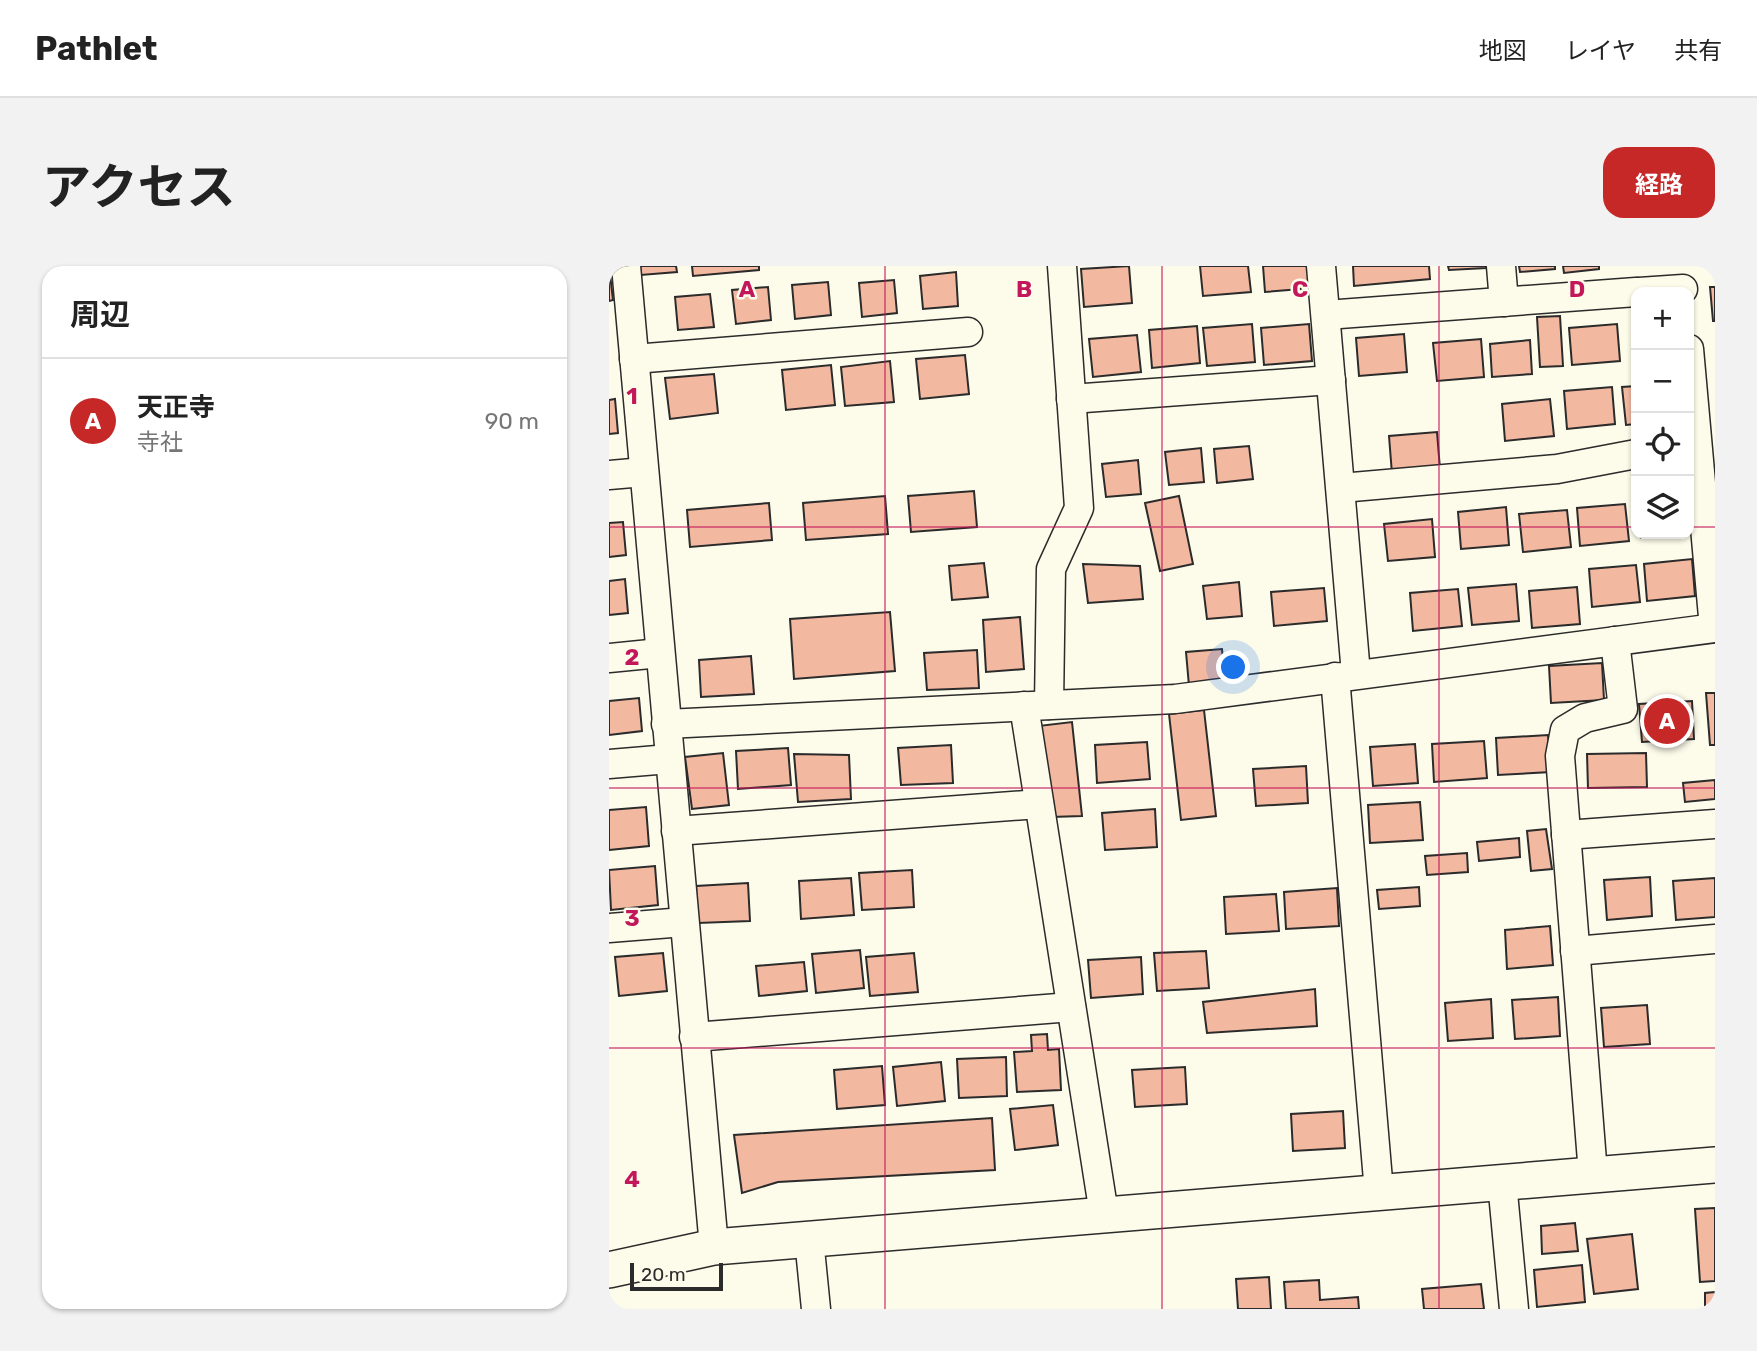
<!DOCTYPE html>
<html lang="ja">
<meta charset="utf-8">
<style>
:root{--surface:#fff;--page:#f2f2f2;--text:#222;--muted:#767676;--line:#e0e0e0;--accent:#c62828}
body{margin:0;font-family:Rubik,"Noto Sans JP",sans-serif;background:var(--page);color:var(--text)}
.controls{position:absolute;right:21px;top:21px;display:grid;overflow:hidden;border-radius:14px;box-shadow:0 2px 5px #0004}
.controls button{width:63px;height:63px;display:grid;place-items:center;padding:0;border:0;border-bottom:2px solid var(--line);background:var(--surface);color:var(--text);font:35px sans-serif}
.scale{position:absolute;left:21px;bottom:18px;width:93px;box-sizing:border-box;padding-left:7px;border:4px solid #2b2b2b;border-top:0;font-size:19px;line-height:24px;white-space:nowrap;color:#2b2b2b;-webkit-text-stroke:5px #fdfbea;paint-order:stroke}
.you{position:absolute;left:625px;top:402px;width:24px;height:24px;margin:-18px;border:5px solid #fff;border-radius:50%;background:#1a73e8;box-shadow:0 0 0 10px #1a73e833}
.badge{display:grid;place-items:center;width:46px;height:46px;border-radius:50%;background:var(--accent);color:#fff;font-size:23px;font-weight:700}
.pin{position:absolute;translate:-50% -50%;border:4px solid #fff;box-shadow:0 2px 7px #0006}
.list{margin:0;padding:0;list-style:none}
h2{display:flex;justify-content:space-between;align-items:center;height:91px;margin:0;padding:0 28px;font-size:30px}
h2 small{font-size:23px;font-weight:400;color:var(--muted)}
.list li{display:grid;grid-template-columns:46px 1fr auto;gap:21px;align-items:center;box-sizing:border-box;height:126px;padding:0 28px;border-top:2px solid var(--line)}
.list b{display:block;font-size:26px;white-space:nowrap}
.list p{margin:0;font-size:23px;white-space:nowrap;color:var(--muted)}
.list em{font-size:23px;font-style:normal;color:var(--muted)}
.icon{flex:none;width:38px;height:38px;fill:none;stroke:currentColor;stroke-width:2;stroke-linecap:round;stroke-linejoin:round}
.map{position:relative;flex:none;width:1106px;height:1043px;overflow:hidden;border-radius:21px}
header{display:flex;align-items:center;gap:42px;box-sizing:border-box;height:98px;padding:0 35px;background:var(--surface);border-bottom:2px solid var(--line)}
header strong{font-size:33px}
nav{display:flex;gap:38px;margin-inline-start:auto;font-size:24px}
.intro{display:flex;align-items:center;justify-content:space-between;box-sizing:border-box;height:168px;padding:0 42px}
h1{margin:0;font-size:49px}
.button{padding:18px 32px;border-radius:21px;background:var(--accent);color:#fff;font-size:24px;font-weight:700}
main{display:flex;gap:42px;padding:0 42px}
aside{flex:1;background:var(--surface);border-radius:21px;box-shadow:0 2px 5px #0004}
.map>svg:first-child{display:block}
</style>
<header>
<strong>Pathlet</strong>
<nav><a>地図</a><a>レイヤ</a><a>共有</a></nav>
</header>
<div class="intro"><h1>アクセス</h1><a class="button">経路</a></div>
<main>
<aside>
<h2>周辺<small></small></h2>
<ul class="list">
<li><span class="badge">A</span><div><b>天正寺</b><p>寺社</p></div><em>90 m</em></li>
</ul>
</aside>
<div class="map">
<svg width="1106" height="1043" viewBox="0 0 1106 1043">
<rect width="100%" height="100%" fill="#fdfbea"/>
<g fill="#f2b8a0" stroke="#2b2b2b" stroke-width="2">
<polygon points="0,0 4,34 0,35"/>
<polygon points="31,0 67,0 68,6 32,9"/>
<polygon points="83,0 150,0 150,4 84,10"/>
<polygon points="520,0 523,37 475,41 472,3"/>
<polygon points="591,0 639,0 642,26 594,30"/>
<polygon points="654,0 702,0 704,22 656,26"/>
<polygon points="744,0 820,0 821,13 745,20"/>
<polygon points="839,0 877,0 877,2 840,4"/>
<polygon points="910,0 946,0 946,3 911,6"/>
<polygon points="954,0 990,0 990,3 955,7"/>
<polygon points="347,6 349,40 314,43 311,10"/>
<polygon points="285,14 288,47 253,51 250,17"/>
<polygon points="219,16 222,49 186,53 183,19"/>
<polygon points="159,21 162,54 127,58 123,24"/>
<polygon points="1101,21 1106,21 1106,55 1104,55"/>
<polygon points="101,28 105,61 69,64 66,31"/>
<polygon points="951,50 954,100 931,101 928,51"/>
<polygon points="643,58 646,96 598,100 594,62"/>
<polygon points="700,58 703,95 655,99 652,62"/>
<polygon points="1008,58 1011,95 963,99 960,62"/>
<polygon points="588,60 591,97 543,102 540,64"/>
<polygon points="795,68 798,106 750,110 747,72"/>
<polygon points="528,69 532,106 484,111 480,73"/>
<polygon points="872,73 875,111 828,115 824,77"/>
<polygon points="921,74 923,108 883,111 881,78"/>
<polygon points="356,89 360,128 311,133 307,93"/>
<polygon points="281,95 285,136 236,140 232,101"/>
<polygon points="222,99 226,139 177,144 173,104"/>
<polygon points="105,108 109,147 61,153 56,112"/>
<polygon points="1027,120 1027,158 1017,159 1013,121"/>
<polygon points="1003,121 1006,158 958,163 955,125"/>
<polygon points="6,133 9,167 0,168 0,134"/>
<polygon points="941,133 945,170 896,175 893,138"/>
<polygon points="828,166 831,203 783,208 780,170"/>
<polygon points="640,180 644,213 608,217 605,183"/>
<polygon points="592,182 595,216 560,219 556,186"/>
<polygon points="529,194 532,228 497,231 493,198"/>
<polygon points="365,225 368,261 302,266 299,230"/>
<polygon points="276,230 279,268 197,274 194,237"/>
<polygon points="570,230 584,298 551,305 536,237"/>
<polygon points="160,237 163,274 81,281 78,244"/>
<polygon points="1016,238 1020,275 971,280 968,242"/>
<polygon points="897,241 900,279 852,283 849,246"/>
<polygon points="958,244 962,281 914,286 910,248"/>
<polygon points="823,253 826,291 779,295 775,258"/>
<polygon points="14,256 17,289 0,291 0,257"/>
<polygon points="1080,266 1080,268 1032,272 1031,268"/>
<polygon points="1083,293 1086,330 1038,335 1035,298"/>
<polygon points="375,297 379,331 343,334 340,300"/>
<polygon points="474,298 531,300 534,333 479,337"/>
<polygon points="1027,299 1031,336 983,341 980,303"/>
<polygon points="16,313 19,347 0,349 0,315"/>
<polygon points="630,316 633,350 598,353 594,320"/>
<polygon points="907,318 910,355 863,359 859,322"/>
<polygon points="968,321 971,358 923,362 920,325"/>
<polygon points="715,322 718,355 665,360 662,326"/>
<polygon points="849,323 853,360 804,365 801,327"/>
<polygon points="281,346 286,405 185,413 181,353"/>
<polygon points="411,351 415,403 377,406 374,354"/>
<polygon points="613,383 616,417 580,420 577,386"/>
<polygon points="368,384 370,422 318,424 315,387"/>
<polygon points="142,390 145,428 92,431 90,394"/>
<polygon points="993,397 995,434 942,437 940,400"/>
<polygon points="1097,427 1106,427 1106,479 1101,479"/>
<polygon points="30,432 33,465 0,469 0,435"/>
<polygon points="1083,435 1085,473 1033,476 1030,438"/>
<polygon points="595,444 607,550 572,554 560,448"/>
<polygon points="463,456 473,550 442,551 429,460"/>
<polygon points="939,469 942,506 889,509 887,472"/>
<polygon points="875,475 878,512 825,516 823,478"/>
<polygon points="538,476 541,513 488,517 486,479"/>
<polygon points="806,478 809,517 764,520 761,481"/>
<polygon points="342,479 344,517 292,519 289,482"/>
<polygon points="179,482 182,519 129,523 127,485"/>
<polygon points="114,487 120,539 83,543 76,491"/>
<polygon points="1037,487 1038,521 979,522 978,488"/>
<polygon points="185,488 240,489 242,533 189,536"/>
<polygon points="697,500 699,537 647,540 644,503"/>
<polygon points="1106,514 1106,533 1076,536 1074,517"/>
<polygon points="811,536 814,574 761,577 759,539"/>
<polygon points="37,541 40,580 0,584 0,544"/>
<polygon points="546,543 548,581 496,584 493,547"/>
<polygon points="937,563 943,603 922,605 918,565"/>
<polygon points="910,572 911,591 870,595 868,576"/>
<polygon points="858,587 859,606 818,609 816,590"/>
<polygon points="46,600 49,639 2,644 0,604"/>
<polygon points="303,604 305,641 253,644 250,607"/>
<polygon points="1041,611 1043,650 998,654 995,614"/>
<polygon points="242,612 245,649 192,653 190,615"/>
<polygon points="1106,612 1106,651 1067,654 1064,615"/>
<polygon points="139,617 141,655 89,657 87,620"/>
<polygon points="810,621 811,640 770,643 768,624"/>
<polygon points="728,622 730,660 677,663 675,626"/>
<polygon points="667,628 670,665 617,668 615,631"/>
<polygon points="941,660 944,699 898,703 896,664"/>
<polygon points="251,684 255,722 207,727 203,688"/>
<polygon points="597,685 600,722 548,725 545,687"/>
<polygon points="54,687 58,725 10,730 6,691"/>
<polygon points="305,687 309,726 261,730 257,691"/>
<polygon points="532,691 534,728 482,732 479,694"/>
<polygon points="195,696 198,725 150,730 147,700"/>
<polygon points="706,723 708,760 598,767 594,736"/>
<polygon points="949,731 951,770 906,773 903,734"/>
<polygon points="882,733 884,772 839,775 836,737"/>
<polygon points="1038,739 1041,778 995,781 992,742"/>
<polygon points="438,768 439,784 450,783 452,824 408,826 405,786 423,785 422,769"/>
<polygon points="397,791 398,830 350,832 348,793"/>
<polygon points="332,796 336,835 288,840 284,801"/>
<polygon points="273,800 276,839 228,843 225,804"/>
<polygon points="576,801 578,838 526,841 523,804"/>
<polygon points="444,839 449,879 406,884 401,843"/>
<polygon points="734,845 736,882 684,885 682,848"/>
<polygon points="383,852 386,904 169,916 133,927 125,869"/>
<polygon points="1106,942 1106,1015 1091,1016 1086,943"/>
<polygon points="966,957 969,985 933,988 932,960"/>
<polygon points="1023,968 1029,1023 985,1028 978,973"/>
<polygon points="973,999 976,1036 928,1041 925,1004"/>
<polygon points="660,1011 662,1043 629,1043 627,1013"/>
<polygon points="710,1014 711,1034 749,1031 750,1043 677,1043 675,1016"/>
<polygon points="872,1018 875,1043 815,1043 813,1023"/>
<polygon points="1106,1026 1106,1043 1096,1043 1096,1027"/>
</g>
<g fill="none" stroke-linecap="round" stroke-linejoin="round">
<g stroke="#2b2b2b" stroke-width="31">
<g id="minor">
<polyline points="17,0 105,981"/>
<polyline points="712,0 747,408"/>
<polyline points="892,0 895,36"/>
<polyline points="1030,26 1074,23"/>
<polyline points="717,49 1027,26"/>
<polyline points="1080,83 1105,362"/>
<polyline points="25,93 359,66"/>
<polyline points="462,133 722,114"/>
<polyline points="0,209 35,206"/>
<polyline points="732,222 948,203 1027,188"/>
<polyline points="0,392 51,387"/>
<polyline points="726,411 770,926"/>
<polyline points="440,439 442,303 470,242 453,0"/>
<polyline points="415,440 495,948"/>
<polyline points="57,458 566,433 1106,362"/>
<polyline points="0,498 60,493"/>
<polyline points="67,565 430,538"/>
<polyline points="957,569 1106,558"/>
<polyline points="0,662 75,656"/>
<polyline points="966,685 1106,673"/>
<polyline points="85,771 462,741"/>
<polyline points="984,908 951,490 956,464 976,452 1014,443 1006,375"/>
<polyline points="893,916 905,1043"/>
<polyline points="200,973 207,1043"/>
</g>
</g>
<g stroke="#2b2b2b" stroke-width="38">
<polyline id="tertiary" points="0,1004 105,981 1106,899"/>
</g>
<use href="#minor" stroke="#fdfbea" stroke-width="28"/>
<use href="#tertiary" stroke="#fdfbea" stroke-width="35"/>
</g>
<path fill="none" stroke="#c2185b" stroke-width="2" stroke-opacity="0.55" d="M 276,0 L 276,1043M 553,0 L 553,1043M 830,0 L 830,1043M 0,261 L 1027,261M 1080,261 L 1106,261M 0,522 L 1106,522M 0,782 L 1106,782"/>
<g font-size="23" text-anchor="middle" font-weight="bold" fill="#c2185b" stroke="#fdfbea" stroke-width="5" stroke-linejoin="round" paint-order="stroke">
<text x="138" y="31">A</text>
<text x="415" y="31">B</text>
<text x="691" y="31">C</text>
<text x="968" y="31">D</text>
<text x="23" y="138">1</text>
<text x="23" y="399">2</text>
<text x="23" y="660">3</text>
<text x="23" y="921">4</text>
</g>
</svg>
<div class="controls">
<button>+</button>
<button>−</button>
<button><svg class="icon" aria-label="locate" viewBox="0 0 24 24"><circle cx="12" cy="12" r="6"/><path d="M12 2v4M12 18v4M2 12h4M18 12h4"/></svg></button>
<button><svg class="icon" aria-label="layers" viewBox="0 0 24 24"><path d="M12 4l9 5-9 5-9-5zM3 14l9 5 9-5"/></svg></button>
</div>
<div class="scale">20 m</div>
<div class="you"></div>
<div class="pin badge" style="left:1058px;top:455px">A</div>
</div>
</main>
